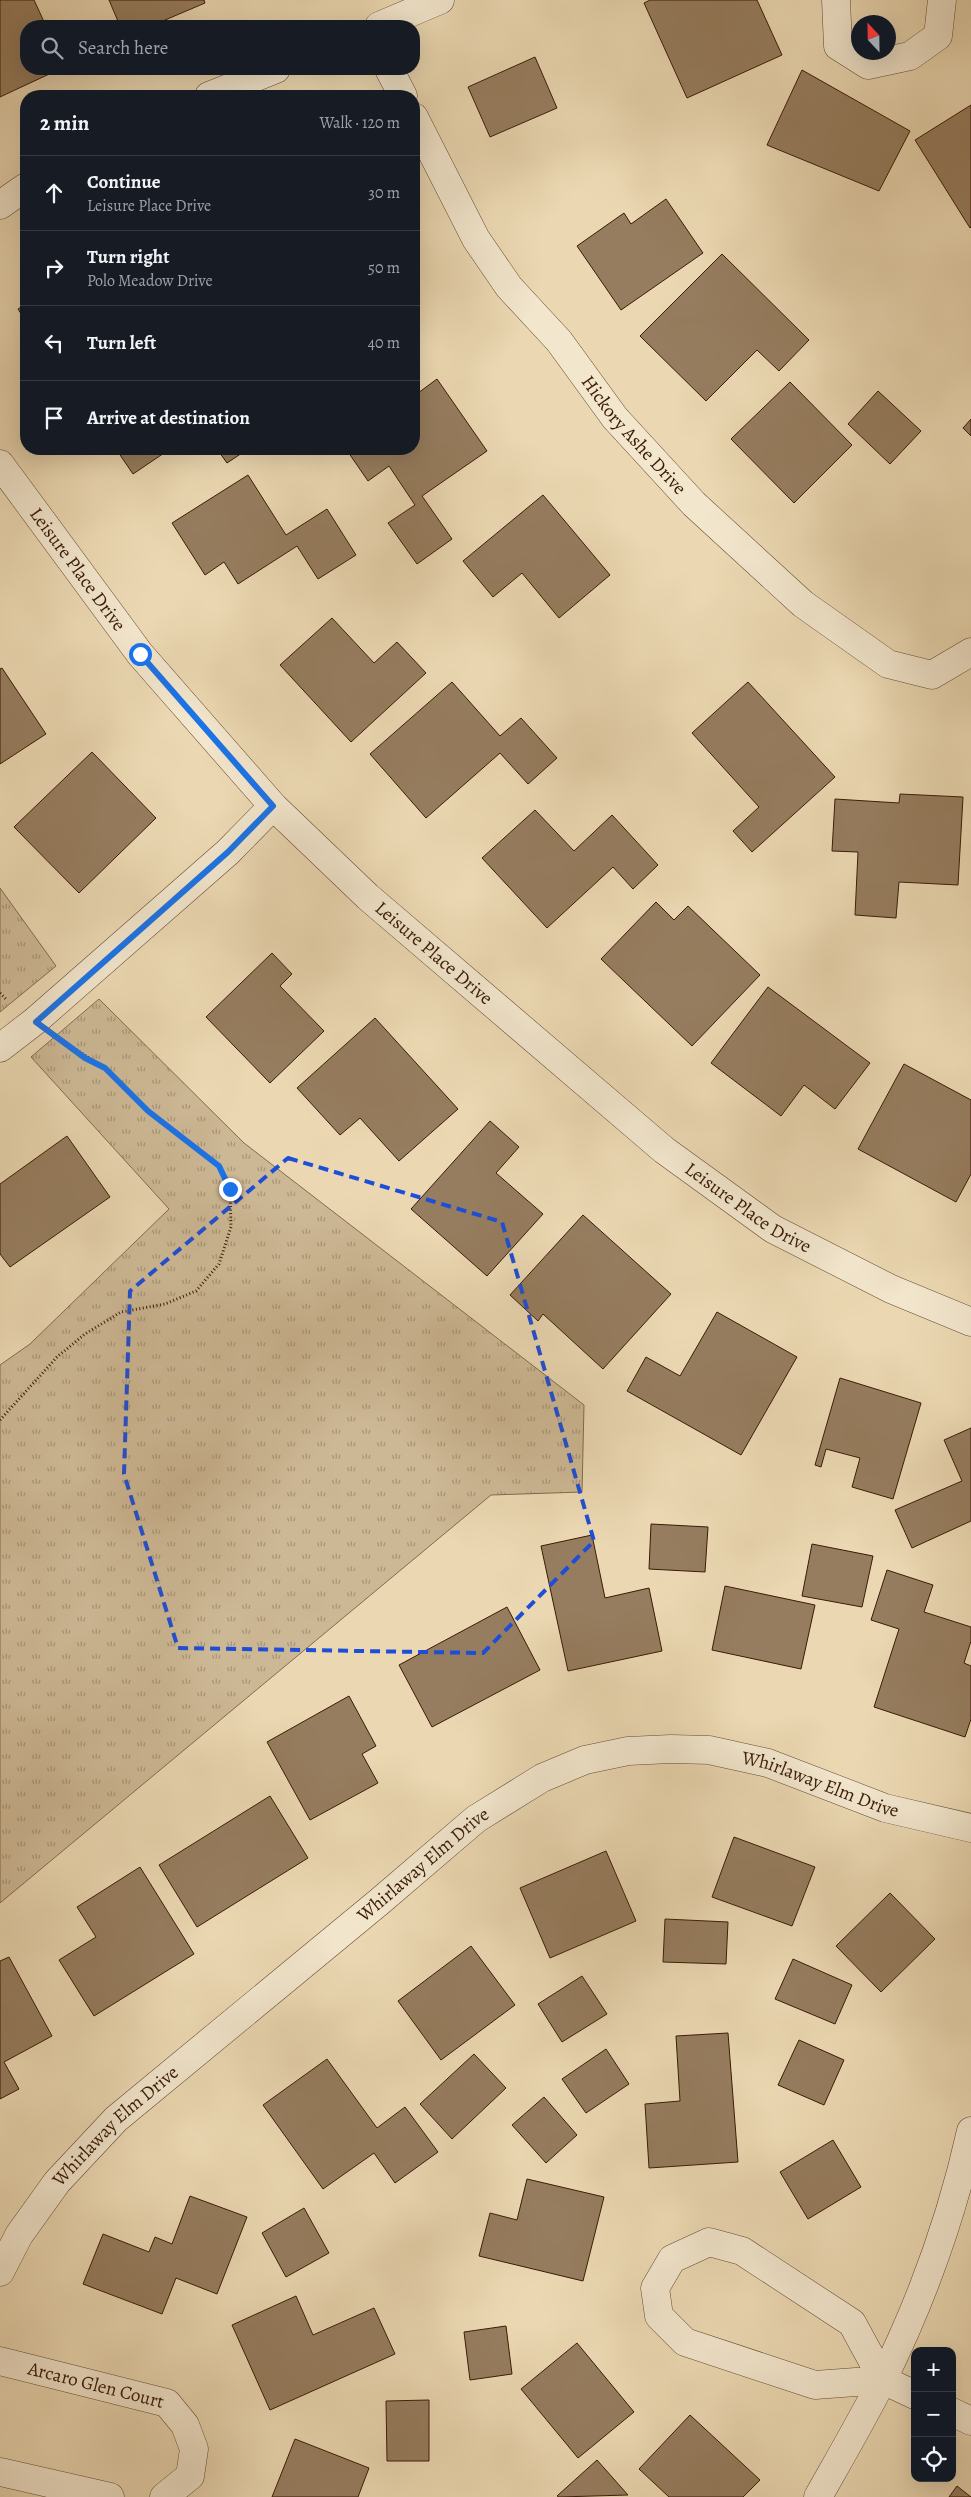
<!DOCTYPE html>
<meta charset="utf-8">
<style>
:root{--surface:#171b24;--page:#242831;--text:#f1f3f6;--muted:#9ea1a6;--line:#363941}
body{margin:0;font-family:Alegreya,serif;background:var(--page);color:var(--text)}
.controls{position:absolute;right:15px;bottom:15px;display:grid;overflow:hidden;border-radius:10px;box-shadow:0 5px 20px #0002}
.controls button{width:45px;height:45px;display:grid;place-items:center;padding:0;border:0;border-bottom:1px solid var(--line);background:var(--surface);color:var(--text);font:25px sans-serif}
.compass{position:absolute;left:851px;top:15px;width:45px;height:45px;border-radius:50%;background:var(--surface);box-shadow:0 5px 20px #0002;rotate:338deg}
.stop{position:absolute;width:15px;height:15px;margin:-11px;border:4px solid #1a73e8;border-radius:50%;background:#fff}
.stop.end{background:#1a73e8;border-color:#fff;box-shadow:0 1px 5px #0008}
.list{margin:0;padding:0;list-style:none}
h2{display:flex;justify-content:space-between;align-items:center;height:65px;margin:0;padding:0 20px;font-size:21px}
h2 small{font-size:16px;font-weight:400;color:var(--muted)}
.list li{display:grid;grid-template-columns:32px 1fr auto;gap:15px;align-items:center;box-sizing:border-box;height:75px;padding:0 20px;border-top:1px solid var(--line)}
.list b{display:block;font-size:19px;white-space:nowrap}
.list p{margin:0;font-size:16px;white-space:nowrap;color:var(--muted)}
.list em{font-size:16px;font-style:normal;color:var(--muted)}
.icon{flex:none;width:28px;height:28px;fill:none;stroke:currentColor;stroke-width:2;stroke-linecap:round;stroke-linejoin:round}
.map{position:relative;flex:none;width:971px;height:2497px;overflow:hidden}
.search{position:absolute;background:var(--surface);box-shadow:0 5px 20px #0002;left:20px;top:20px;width:400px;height:55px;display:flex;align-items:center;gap:12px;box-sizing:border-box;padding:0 18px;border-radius:20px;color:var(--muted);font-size:19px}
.panel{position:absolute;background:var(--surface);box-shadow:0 5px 20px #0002;left:20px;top:90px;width:400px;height:365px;border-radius:20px}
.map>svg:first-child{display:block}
</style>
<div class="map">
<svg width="971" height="2497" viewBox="0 0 971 2497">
<defs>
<pattern id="grass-tufts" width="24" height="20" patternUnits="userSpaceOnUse" patternTransform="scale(1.25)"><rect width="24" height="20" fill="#cdb895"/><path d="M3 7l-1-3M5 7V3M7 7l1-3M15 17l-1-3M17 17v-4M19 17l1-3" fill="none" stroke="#a79578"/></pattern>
</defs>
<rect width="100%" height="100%" fill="#ebd8b2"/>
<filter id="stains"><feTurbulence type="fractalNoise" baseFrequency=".004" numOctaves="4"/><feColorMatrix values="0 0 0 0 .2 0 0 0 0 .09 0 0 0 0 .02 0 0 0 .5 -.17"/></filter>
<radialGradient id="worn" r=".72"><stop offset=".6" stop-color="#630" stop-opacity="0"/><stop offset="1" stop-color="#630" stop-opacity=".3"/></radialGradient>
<g fill="url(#grass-tufts)" stroke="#836a4e">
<polygon points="0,888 56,966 0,1012"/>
<polygon points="99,999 244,1143 584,1405 582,1492 491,1495 0,1903 0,1365 30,1344 169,1209 31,1057"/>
</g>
<g fill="#967d5f" stroke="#391b06">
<polygon points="0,0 34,0 46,26 26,26 26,69 60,69 0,97"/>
<polygon points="109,0 204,0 205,3 151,26 120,26"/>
<polygon points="650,0 757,0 782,55 687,98 644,3"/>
<polygon points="535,57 557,108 490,137 468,87"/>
<polygon points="802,70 910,131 879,191 767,145"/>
<polygon points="971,105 971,227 970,228 915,140"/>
<polygon points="666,199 703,253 621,310 577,246 624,213 631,224"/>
<polygon points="722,254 809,340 779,371 757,350 706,401 640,336"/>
<polygon points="26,304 26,322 18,309"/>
<polygon points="437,379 487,451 422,496 452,539 417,564 388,523 415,505 389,466 368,481 346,449 414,449 414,396"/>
<polygon points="790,382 852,445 794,503 731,439"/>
<polygon points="878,391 921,431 890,464 848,424"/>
<polygon points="971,419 971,436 963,428"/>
<polygon points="116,449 170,449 133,474"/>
<polygon points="217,449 248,449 227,463"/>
<polygon points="248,475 286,535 327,509 356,555 318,579 297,546 238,584 224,562 205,575 172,523"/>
<polygon points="543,495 610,575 559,618 522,573 493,597 463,561"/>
<polygon points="332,618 374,663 397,642 426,673 351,742 280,665"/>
<polygon points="2,668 46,734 0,764 0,669"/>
<polygon points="452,682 500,736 521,718 557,758 528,784 500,753 426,818 370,754"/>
<polygon points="748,682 835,777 752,852 733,831 759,807 692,733"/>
<polygon points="92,752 156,818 79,893 14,827"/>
<polygon points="900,794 963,797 958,885 899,882 896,918 855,915 858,852 832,851 835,799 899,803"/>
<polygon points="535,810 574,851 612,815 658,865 633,889 613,867 547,928 482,858"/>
<polygon points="656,902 674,920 688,906 760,975 692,1046 601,959"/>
<polygon points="272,953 292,974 280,986 324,1031 270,1083 206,1017"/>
<polygon points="768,987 870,1063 835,1109 804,1085 781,1116 711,1063"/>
<polygon points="375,1018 458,1109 399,1161 360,1118 340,1135 297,1088"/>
<polygon points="904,1064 971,1100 971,1174 956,1202 858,1149"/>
<polygon points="490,1121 519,1147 496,1173 543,1214 487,1276 411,1209"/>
<polygon points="67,1136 110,1197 10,1267 0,1254 0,1184"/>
<polygon points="583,1215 671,1294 603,1369 543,1314 538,1321 510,1295"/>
<polygon points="717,1312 797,1357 741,1455 627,1391 646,1357 680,1376"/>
<polygon points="840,1378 921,1403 893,1499 852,1487 860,1458 826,1449 821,1467 815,1465"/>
<polygon points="971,1428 971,1521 912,1548 895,1510 962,1481 944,1440"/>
<polygon points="651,1524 708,1527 705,1572 649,1569"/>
<polygon points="592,1535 605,1598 649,1588 662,1651 568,1671 541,1546"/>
<polygon points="812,1544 873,1556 862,1607 802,1596"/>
<polygon points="887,1570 933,1585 924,1612 971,1627 971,1641 964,1663 971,1666 971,1719 965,1737 874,1707 899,1629 871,1620"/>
<polygon points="725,1586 815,1605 801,1669 712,1650"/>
<polygon points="507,1607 540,1670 432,1727 399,1665"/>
<polygon points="349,1696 376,1746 362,1754 378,1783 310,1820 267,1742"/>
<polygon points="270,1796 308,1858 197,1927 159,1865"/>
<polygon points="734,1837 815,1867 792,1926 712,1897"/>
<polygon points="606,1851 636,1921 550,1958 520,1888"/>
<polygon points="140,1867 194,1954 94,2016 59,1960 96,1937 77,1907"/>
<polygon points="890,1893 935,1939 881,1992 836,1946"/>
<polygon points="665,1919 728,1922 726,1964 663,1962"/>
<polygon points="471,1946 515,2005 441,2060 398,2001"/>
<polygon points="9,1957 52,2036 4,2062 19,2089 0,2099 0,1961"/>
<polygon points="793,1959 852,1985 835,2024 775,1999"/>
<polygon points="582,1976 607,2014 562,2042 538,2004"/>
<polygon points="728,2033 738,2162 649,2168 645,2104 680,2101 676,2036"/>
<polygon points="799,2040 844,2060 824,2105 778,2085"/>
<polygon points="606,2049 629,2084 586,2113 562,2079"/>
<polygon points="474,2054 506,2088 452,2139 420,2104"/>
<polygon points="327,2059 377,2128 405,2107 438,2152 395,2183 374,2153 323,2189 263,2105"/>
<polygon points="544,2097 577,2135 546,2163 512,2125"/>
<polygon points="833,2140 861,2187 808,2219 780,2172"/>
<polygon points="527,2179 604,2197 583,2281 479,2256 490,2213 517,2220"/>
<polygon points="190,2196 247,2217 217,2294 176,2278 162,2314 83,2284 103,2234 149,2252 155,2237 172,2244"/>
<polygon points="304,2208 329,2253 286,2277 262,2233"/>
<polygon points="296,2296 313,2335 374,2308 395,2354 270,2410 232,2325"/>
<polygon points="506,2326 512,2374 470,2380 464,2332"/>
<polygon points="577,2343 634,2412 578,2458 521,2389"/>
<polygon points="429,2400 429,2461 387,2461 386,2401"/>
<polygon points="690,2415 760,2480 743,2497 669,2497 639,2469"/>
<polygon points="295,2439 369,2468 358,2497 272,2497"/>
<polygon points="597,2460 628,2495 559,2497 557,2496"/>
<polygon points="957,2486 971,2497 949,2497"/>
</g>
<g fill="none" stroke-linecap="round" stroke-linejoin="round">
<g stroke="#664a31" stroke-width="29">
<g id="street">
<polyline points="836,0 838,46 868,65 910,56 938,36 942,0"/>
<polyline points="379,26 440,0"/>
<polyline points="389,69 403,96"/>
<polyline points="209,96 276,69"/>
<path id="s1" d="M 414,117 L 476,239 L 509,287 L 559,341 L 615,418 L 694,504 L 803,604 L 888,664 L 932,675 L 971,652"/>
<polyline points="0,205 26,187"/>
<path id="s2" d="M 0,464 L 140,654 L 273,806 L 368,897 L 664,1150 L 773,1229 L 891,1289 L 971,1322"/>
<polyline points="0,1048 35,1021 228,852 273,806"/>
<path id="s3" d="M 0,2272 L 19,2235 L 57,2182 L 116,2119 L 379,1902 L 476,1819 L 542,1778 L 585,1760 L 628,1751 L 671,1749 L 709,1750 L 768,1763 L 885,1808 L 971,1828"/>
<path id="s4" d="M 0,2361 L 167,2403 L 185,2425 L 194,2449 L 190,2476 L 164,2497"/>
<polyline points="883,2380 852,2323 742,2251 709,2242 672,2259 655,2288 659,2316 685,2342 815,2385 883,2380 915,2395"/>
<polyline points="952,2412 971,2421"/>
<polyline points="0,2472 110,2497"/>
<path d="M 818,2497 C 840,2458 862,2420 882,2381 C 921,2302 952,2217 971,2131"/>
</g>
</g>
<g stroke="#391b06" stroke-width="3" stroke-dasharray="1 2.5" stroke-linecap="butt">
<polyline points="0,993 7,1000"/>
<polyline points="0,1420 57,1357 85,1334 121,1312 165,1304 196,1291 219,1264 231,1227 230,1189 219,1166 148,1111 105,1068 64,1042"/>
</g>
<use href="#street" stroke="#f2e6cd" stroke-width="28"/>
</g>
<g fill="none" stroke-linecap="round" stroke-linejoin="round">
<polyline stroke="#1a73e8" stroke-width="6" points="140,654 273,806 228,852 36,1022 85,1058 105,1068 148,1111 219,1166 230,1189"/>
</g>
<path fill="none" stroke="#1d4ed8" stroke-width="4" stroke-dasharray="10 6" stroke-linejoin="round" d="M 288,1158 L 502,1222 L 594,1541 L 483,1653 L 178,1648 L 124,1474 L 130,1291 Z"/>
<g text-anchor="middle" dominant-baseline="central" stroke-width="4" stroke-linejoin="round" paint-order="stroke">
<g font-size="19" fill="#391b06" stroke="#f2e6cd">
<text stroke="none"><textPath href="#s1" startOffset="389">Hickory Ashe Drive</textPath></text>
<text stroke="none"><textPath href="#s2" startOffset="131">Leisure Place Drive</textPath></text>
<text stroke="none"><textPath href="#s2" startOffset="656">Leisure Place Drive</textPath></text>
<text stroke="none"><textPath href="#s2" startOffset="1061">Leisure Place Drive</textPath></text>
<text stroke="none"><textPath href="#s3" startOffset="1028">Whirlaway Elm Drive</textPath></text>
<text stroke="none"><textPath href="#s3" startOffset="592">Whirlaway Elm Drive</textPath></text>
<text stroke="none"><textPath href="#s3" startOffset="188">Whirlaway Elm Drive</textPath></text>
<text stroke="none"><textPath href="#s4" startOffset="99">Arcaro Glen Court</textPath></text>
</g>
</g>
<rect width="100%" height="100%" filter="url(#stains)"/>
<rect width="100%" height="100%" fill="url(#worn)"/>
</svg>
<div class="controls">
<button>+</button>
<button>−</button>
<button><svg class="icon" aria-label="locate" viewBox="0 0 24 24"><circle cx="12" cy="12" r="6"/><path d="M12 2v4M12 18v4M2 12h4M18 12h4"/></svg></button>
</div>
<svg class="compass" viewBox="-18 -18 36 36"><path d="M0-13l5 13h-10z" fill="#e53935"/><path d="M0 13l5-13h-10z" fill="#9ea1a6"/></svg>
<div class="stop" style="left:140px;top:654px"></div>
<div class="stop end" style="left:230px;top:1189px"></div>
<div class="search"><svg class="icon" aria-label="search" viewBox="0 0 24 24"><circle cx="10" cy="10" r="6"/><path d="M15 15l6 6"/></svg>Search here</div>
<section class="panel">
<h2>2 min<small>Walk · 120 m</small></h2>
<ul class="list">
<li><svg class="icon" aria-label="ahead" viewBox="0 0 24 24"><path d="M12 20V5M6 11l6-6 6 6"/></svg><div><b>Continue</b><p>Leisure Place Drive</p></div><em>30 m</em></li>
<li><svg class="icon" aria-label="right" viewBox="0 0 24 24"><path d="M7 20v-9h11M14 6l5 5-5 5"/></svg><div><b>Turn right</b><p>Polo Meadow Drive</p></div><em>50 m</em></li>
<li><svg class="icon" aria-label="left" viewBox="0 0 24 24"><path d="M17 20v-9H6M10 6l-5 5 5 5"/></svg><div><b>Turn left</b></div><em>40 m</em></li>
<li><svg class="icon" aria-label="arrive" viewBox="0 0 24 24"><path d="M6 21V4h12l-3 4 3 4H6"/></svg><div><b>Arrive at destination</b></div></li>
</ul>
</section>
</div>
